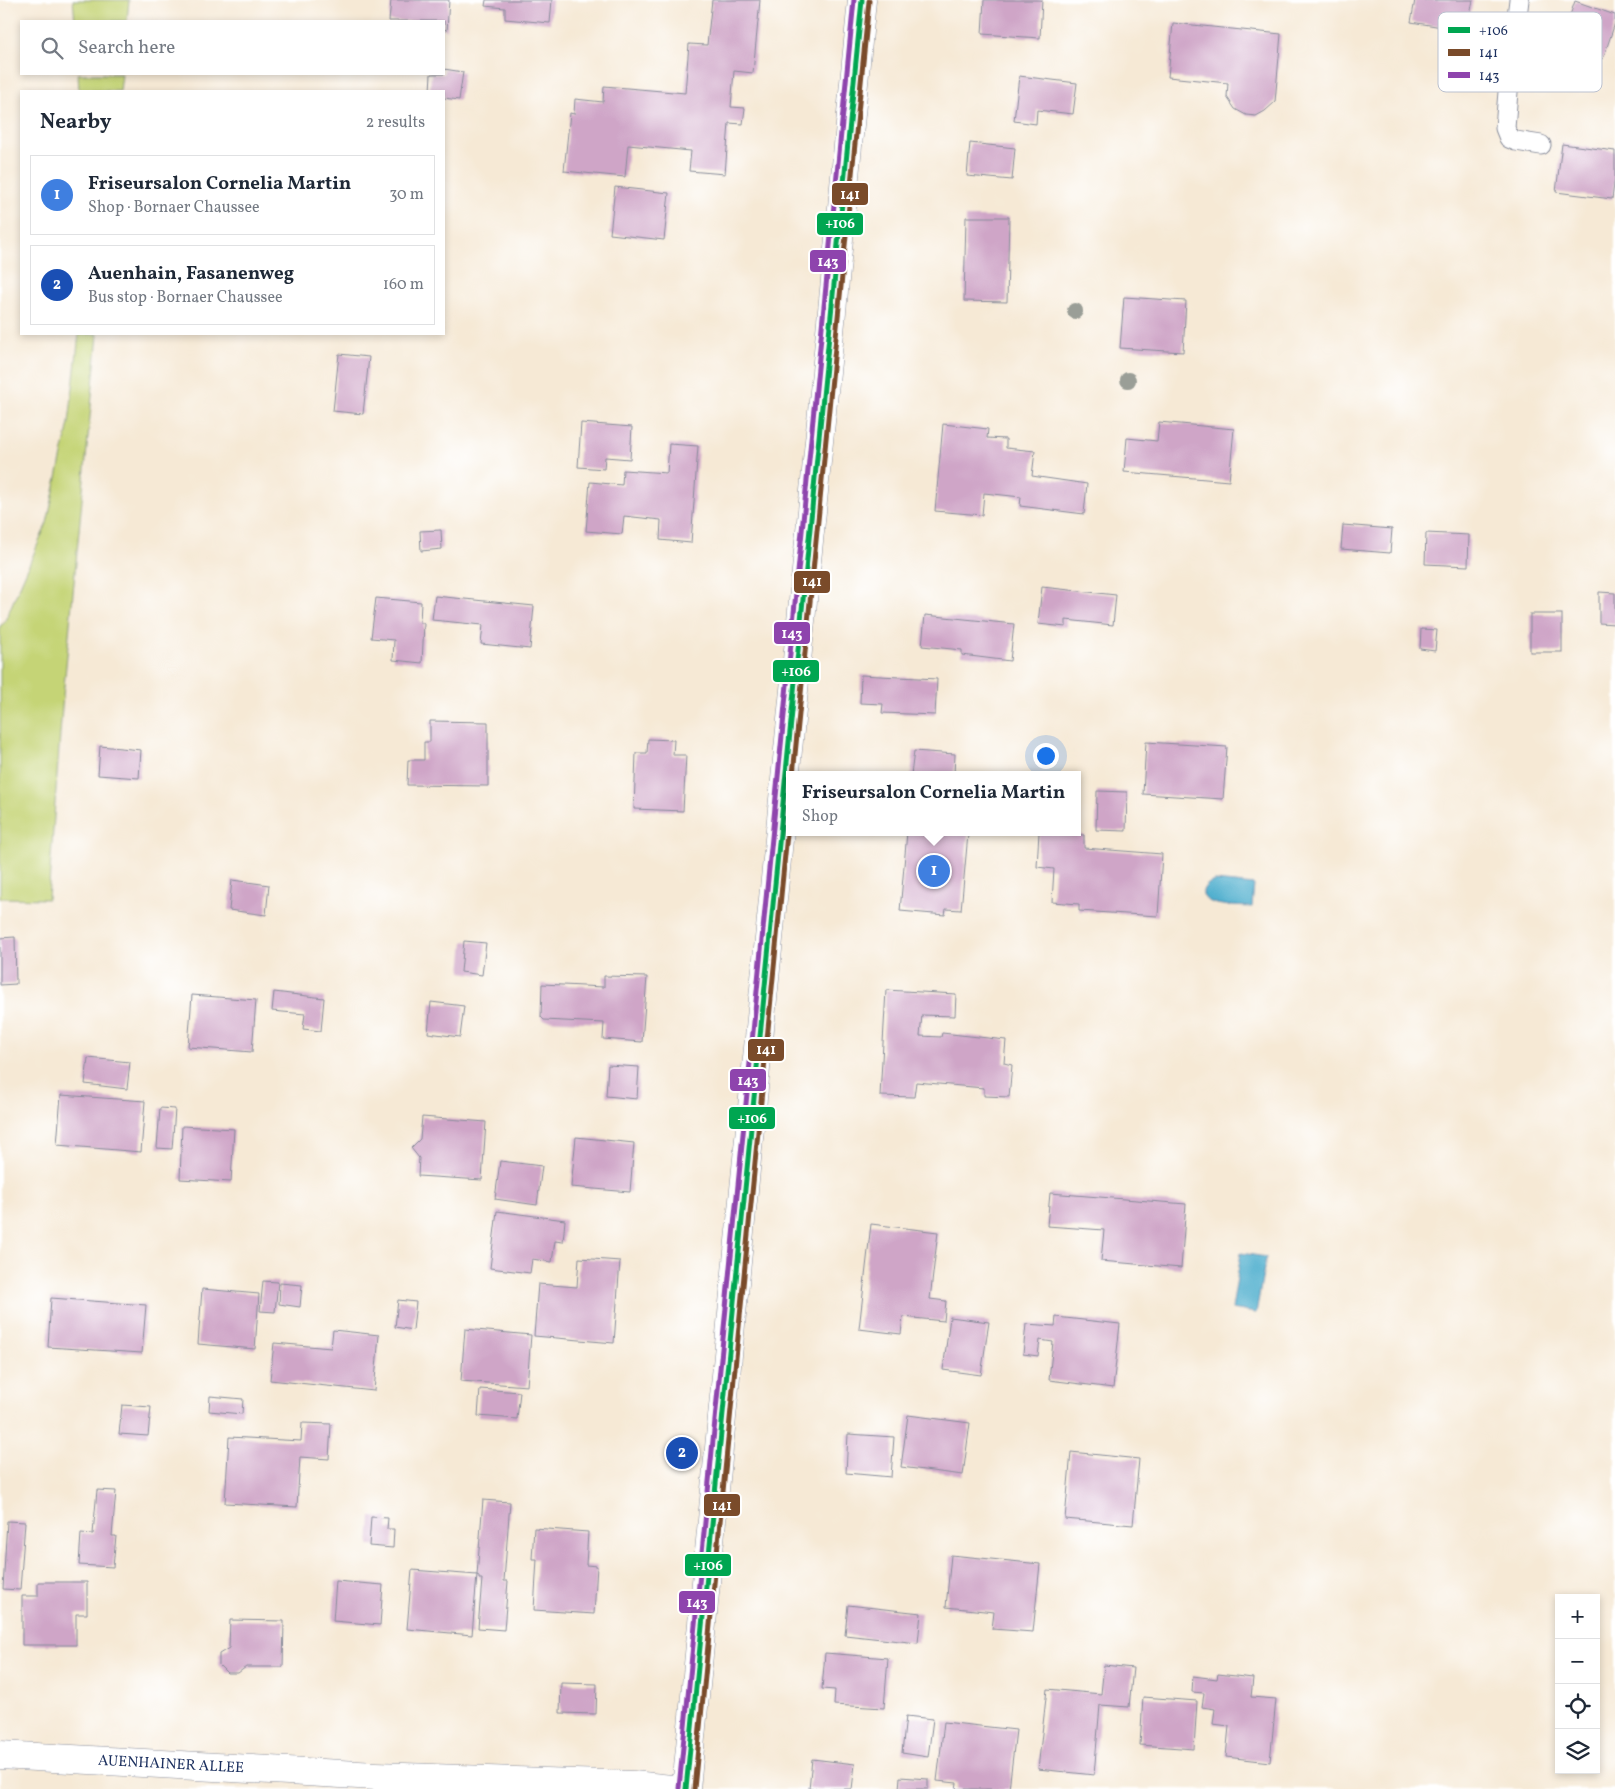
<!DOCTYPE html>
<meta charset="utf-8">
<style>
:root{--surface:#fff;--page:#f6f6f7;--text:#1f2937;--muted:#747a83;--line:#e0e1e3;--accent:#b5179e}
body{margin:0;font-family:Vollkorn,serif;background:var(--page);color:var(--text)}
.controls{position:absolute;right:15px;bottom:15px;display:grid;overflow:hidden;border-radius:0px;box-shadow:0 2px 8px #0003}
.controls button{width:45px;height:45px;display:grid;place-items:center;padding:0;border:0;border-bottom:1px solid var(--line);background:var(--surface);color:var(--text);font:25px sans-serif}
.you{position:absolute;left:1045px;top:755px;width:18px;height:18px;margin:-12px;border:4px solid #fff;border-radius:50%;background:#1a73e8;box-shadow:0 0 0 8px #1a73e833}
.badge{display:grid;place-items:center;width:32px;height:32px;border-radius:50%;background:var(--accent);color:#fff;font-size:16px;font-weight:700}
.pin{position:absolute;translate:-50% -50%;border:2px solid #fff;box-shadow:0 1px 5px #0006}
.popup{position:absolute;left:786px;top:771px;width:295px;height:65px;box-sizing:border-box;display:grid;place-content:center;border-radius:0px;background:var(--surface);filter:drop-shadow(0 1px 4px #0005);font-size:16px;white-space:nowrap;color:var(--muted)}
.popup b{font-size:19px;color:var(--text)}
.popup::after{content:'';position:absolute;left:50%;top:100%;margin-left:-10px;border:10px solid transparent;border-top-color:var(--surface)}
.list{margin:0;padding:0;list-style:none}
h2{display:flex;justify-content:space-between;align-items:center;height:65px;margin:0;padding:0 20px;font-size:21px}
h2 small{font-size:16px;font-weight:400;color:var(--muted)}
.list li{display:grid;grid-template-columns:32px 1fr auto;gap:15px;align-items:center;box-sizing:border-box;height:80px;margin:0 10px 10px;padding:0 10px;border:1px solid var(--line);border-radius:0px}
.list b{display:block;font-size:19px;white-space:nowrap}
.list p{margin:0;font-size:16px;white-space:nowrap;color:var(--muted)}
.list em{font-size:16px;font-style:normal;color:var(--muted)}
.icon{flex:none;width:28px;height:28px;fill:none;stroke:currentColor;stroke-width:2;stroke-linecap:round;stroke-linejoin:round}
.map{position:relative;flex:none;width:1615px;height:1789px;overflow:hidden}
.search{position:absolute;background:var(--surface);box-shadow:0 2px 8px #0003;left:20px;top:20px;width:425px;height:55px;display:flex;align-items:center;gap:12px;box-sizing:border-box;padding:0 18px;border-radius:0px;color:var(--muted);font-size:19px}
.panel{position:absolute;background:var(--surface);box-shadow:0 2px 8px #0003;left:20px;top:90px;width:425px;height:245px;border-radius:0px}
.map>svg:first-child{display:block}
</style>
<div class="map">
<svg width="1615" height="1789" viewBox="0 0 1615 1789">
<rect width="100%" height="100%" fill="#fff"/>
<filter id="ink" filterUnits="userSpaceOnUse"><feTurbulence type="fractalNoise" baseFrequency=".02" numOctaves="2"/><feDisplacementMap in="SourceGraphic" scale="10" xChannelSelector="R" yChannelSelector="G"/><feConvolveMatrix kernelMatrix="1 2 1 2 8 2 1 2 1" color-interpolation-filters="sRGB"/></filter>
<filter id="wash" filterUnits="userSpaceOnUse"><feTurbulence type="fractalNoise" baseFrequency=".0096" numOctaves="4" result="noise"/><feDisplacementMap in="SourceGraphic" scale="20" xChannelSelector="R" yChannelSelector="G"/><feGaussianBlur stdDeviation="1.12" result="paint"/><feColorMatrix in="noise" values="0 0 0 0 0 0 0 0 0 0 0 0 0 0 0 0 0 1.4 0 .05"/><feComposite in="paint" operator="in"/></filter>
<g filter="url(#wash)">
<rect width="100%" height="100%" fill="#f6e9d5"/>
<g fill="#c5d476" stroke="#70826a">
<polygon points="73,0 129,0 127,21 75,21"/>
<polygon points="78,74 122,74 120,91 79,91"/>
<polygon points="79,334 98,334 62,707 48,899 0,898 0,626 4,623 47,523 69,423"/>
</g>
<g fill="#50afce" stroke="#366f96">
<path d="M 1215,881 L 1254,885 L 1252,907 C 1241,906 1200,908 1203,891 C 1205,885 1209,883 1215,881 Z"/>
<polygon points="1241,1253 1266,1257 1256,1313 1232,1309"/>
</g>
<g id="blocks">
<g fill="#cfa5c7">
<polygon points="391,0 449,0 447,30 444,29 444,21 389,21"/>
<polygon points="486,0 552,0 550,23 505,19 505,8 485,6"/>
<polygon points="712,0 760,0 753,73 734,71 731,107 745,108 743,124 729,123 725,174 689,171 691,151 628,145 625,177 564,171 570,113 574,114 575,99 603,102 604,86 685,93 689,44 707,45"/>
<polygon points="984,0 1042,0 1040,38 982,34"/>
<polygon points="1415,0 1473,0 1467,31 1411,22"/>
<polygon points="1575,1 1615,15 1615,23 1603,59 1560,44"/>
<polygon points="1173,23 1281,34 1275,102 1265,111 1256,116 1246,115 1235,109 1227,97 1228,83 1168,77"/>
<polygon points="444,69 463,72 459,100 444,98 444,91 430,91 431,74 444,74"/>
<polygon points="1019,76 1077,83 1073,114 1037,110 1036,124 1014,121"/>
<polygon points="970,143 1015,148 1012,180 967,176"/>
<polygon points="1562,144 1615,151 1615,177 1612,199 1556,192"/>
<polygon points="615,187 669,193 664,240 610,234"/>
<polygon points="966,217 1009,217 1007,302 964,301"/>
<polygon points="1124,297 1186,301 1183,352 1120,348"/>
<polygon points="339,354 369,357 363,414 333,411"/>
<polygon points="1159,422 1234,429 1229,481 1124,472 1127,438 1157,441"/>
<polygon points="581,423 632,427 630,459 605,457 604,469 578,467"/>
<polygon points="943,424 988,429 987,438 1006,439 1006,448 1035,451 1032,476 1087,484 1084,514 1020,506 1021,497 984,493 982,515 935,511"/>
<polygon points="669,444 698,446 691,543 660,540 661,520 624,516 622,534 586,531 590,482 622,485 623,470 667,473"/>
<polygon points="1343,525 1392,529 1390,553 1341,549"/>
<polygon points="441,530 442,549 421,551 420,531"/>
<polygon points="1426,533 1469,535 1468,566 1425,564"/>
<polygon points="1042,587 1116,595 1113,625 1066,620 1066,627 1038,624"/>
<polygon points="1599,592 1615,593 1615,624 1599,623"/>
<polygon points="435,596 534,606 530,649 481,644 483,625 432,620"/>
<polygon points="376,598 421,602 420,623 424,623 422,663 393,660 394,640 371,638"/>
<rect x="1530" y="614" width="32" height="38"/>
<polygon points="925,615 1014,624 1010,661 962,655 962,650 922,646"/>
<polygon points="1421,629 1437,630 1435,651 1420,649"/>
<polygon points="861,675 937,679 935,715 882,713 883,704 860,703"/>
<polygon points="430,721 488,722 488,786 407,785 408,760 424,760 424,742 430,742"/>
<polygon points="648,739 674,740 673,755 686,755 683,811 634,809 636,753 647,753"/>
<polygon points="1146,742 1227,747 1223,799 1143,794"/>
<polygon points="100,746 141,750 139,778 98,775"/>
<polygon points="914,751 955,754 954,775 911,775"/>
<polygon points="1097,791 1127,792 1126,831 1096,830"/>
<polygon points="907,832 950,832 968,834 961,910 946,909 945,915 900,911"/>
<polygon points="1039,832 1084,835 1084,848 1162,854 1158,916 1079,911 1079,904 1052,902 1054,869 1037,867"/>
<polygon points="232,880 269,885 266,915 229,910"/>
<polygon points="15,937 16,984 0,985 0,938"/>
<polygon points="464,941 486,943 482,975 461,972"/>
<polygon points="604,976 647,977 642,1042 603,1039 604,1023 544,1020 541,1017 542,984 604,987"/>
<polygon points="886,990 956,994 955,1016 922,1015 920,1036 941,1037 942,1033 1006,1040 1004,1063 1012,1065 1009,1097 984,1096 984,1088 916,1082 914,1097 880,1096"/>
<polygon points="274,992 324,998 321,1031 303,1029 305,1014 272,1011"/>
<polygon points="192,995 256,1000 252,1052 188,1047"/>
<polygon points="431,1002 464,1006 460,1037 428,1033"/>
<polygon points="88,1058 130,1062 127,1089 85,1084"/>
<polygon points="608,1065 639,1067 637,1099 606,1096"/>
<polygon points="61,1095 145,1101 141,1152 57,1145"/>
<polygon points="160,1108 175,1109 172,1149 157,1148"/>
<polygon points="422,1117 486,1122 482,1180 418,1176 419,1158 411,1148 420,1139"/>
<polygon points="182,1126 234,1129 231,1182 180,1179"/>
<polygon points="576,1137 634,1143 630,1192 571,1187"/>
<polygon points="500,1161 542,1166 537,1205 495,1199"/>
<polygon points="1050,1193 1186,1204 1181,1268 1101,1261 1104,1230 1047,1226"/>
<polygon points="497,1211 565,1220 563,1242 555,1241 552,1262 532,1259 530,1273 490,1268"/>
<polygon points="871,1224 938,1232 930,1299 946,1301 944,1321 903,1317 901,1334 859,1329"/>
<polygon points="579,1258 620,1261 614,1343 534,1336 538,1284 577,1287"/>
<polygon points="263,1281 278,1282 275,1312 260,1311"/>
<polygon points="280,1283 302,1285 300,1307 279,1304"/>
<polygon points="202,1289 259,1294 255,1349 198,1344"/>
<polygon points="51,1298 146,1305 142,1353 48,1347"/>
<polygon points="398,1300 416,1302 413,1330 395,1327"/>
<polygon points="950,1317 989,1322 981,1375 943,1370"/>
<polygon points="1056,1317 1120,1324 1113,1388 1049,1380 1053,1342 1040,1340 1038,1356 1023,1354 1026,1324 1055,1326"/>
<polygon points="465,1329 531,1335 527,1386 461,1381"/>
<polygon points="333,1330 379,1335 374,1391 270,1380 274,1343 331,1348"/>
<polygon points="480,1389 520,1392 517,1419 478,1416"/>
<polygon points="210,1396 243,1399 242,1414 209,1411"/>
<polygon points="122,1405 151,1407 148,1436 119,1434"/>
<polygon points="908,1415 970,1423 963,1475 901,1467"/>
<polygon points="302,1423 331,1424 329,1459 300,1457 297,1507 225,1503 229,1437 301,1441"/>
<polygon points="848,1434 894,1437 891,1477 846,1473"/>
<polygon points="1071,1452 1139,1459 1133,1525 1065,1519"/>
<polygon points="97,1490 116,1491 112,1536 116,1536 113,1567 79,1565 81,1533 93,1534"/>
<polygon points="483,1500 510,1502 504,1581 508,1581 504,1630 478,1628 482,1579 479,1579 479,1576 477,1575 472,1635 407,1629 412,1570 477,1575"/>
<polygon points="371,1517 388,1518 387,1529 394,1529 393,1548 369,1546"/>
<polygon points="7,1521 25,1522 20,1590 3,1589"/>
<polygon points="534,1528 588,1532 586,1565 597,1566 594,1614 534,1610 537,1559 532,1559"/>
<polygon points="951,1555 1040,1564 1033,1632 992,1629 994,1612 946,1607"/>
<polygon points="336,1581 383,1585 380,1625 333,1621"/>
<polygon points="38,1582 87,1582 87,1614 76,1614 76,1645 22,1645 22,1596 38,1596"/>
<polygon points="848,1605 921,1613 918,1643 845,1635"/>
<polygon points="230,1620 284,1621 283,1667 246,1667 238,1673 227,1673 219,1665 219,1654 229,1648"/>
<polygon points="825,1653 888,1658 884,1708 834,1705 835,1690 822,1689"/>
<polygon points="1104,1665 1133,1668 1129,1707 1100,1705 1094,1775 1038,1769 1047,1689 1101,1694"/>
<polygon points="1218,1674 1253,1678 1251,1697 1276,1699 1270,1762 1226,1757 1229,1726 1213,1724 1215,1709 1202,1707 1204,1693 1192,1692 1193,1676 1217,1679"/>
<polygon points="561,1683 597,1684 596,1714 560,1713"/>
<polygon points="1143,1697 1197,1701 1194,1749 1140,1745"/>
<polygon points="906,1716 933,1719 928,1757 902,1753"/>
<polygon points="944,1722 1016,1730 1009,1789 956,1789 957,1783 937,1781"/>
<polygon points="812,1759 855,1764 852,1789 809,1789"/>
<polygon points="900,1777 928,1779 928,1789 899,1789"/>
</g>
</g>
</g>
<g filter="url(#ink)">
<use href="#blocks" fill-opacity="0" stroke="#888c9a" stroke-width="1"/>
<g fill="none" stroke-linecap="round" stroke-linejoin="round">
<g stroke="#888c9a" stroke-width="21">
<polyline id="service" points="1519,0 1509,80 1505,128 1509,138 1516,141 1541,145"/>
</g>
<g stroke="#888c9a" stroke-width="29">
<polyline id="minor" points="0,1755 376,1776 633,1785 671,1789"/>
</g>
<g stroke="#888c9a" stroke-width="29">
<polyline id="tertiary" points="686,1789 750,1128 830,332 862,0"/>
</g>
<use href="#service" stroke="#fff" stroke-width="19"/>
<use href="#minor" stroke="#fff" stroke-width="28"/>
<use href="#tertiary" stroke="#fff" stroke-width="28"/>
<g stroke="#fff" stroke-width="9">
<polyline id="bus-1" points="686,1789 862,0"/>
</g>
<g stroke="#fff" stroke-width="9">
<g id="bus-2">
<polyline points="793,775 869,1"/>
<polyline points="694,1789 790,803"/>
</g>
</g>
<g stroke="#fff" stroke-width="9">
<polyline id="bus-3" points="679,1788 854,0"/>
</g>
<use href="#bus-1" stroke="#00a651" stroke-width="5"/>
<use href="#bus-2" stroke="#7a4b2a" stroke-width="5"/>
<use href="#bus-3" stroke="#8e44ad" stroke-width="5"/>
</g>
<g fill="#9a9e97">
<circle cx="1075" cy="311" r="8"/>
<circle cx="1128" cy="380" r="8"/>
</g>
</g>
<g text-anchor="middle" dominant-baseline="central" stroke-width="4" stroke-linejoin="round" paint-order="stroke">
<g font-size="15" fill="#1b2f5e" stroke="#fff">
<text transform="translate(171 1765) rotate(3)">AUENHAINER ALLEE</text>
</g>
</g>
<rect x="1438" y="12" width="164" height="80" rx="8" fill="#fff" stroke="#bbc1cf" stroke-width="1"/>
<rect x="1448" y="27" width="22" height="6" fill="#00a651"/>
<rect x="1448" y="49" width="22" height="7" fill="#7a4b2a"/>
<rect x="1448" y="72" width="22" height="6" fill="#8e44ad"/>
<g font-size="14" fill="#1b2f5e">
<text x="1479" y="35">+106</text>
<text x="1479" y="57">141</text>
<text x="1479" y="80">143</text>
</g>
<g stroke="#fff" stroke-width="2">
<rect x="831" y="182" width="38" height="24" rx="5" fill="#7a4b2a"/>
<rect x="816" y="212" width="48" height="24" rx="5" fill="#00a651"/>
<rect x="809" y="249" width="38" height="24" rx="5" fill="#8e44ad"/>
<rect x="793" y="570" width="38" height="24" rx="5" fill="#7a4b2a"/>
<rect x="773" y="621" width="38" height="24" rx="5" fill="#8e44ad"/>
<rect x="772" y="659" width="48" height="24" rx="5" fill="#00a651"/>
<rect x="747" y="1038" width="38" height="24" rx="5" fill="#7a4b2a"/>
<rect x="729" y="1068" width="38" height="24" rx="5" fill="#8e44ad"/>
<rect x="728" y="1106" width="48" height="24" rx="5" fill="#00a651"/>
<rect x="703" y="1493" width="38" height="24" rx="5" fill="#7a4b2a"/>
<rect x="684" y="1553" width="48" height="24" rx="5" fill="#00a651"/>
<rect x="678" y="1590" width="38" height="24" rx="5" fill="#8e44ad"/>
</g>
<g font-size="14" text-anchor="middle" font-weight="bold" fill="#fff">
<text x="850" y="199">141</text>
<text x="840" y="228">+106</text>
<text x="828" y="266">143</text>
<text x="812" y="586">141</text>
<text x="792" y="638">143</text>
<text x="796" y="676">+106</text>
<text x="766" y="1054">141</text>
<text x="748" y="1085">143</text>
<text x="752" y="1123">+106</text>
<text x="722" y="1510">141</text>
<text x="708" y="1570">+106</text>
<text x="697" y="1607">143</text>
</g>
</svg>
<div class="controls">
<button>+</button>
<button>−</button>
<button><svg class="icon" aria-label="locate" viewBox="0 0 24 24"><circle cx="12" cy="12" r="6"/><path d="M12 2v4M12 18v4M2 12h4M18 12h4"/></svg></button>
<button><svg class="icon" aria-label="layers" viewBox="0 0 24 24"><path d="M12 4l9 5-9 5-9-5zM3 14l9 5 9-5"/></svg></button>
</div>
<div class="you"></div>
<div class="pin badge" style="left:934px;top:871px;background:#3f7fe0">1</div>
<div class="popup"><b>Friseursalon Cornelia Martin</b>Shop</div>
<div class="pin badge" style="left:682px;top:1453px;background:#1a4fb4">2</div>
<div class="search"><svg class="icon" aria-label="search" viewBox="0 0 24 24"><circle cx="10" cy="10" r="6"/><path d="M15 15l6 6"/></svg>Search here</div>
<section class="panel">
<h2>Nearby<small>2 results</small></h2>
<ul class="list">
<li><span class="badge" style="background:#3f7fe0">1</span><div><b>Friseursalon Cornelia Martin</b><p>Shop · Bornaer Chaussee</p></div><em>30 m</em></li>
<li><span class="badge" style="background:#1a4fb4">2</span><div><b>Auenhain, Fasanenweg</b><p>Bus stop · Bornaer Chaussee</p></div><em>160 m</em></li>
</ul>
</section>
</div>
